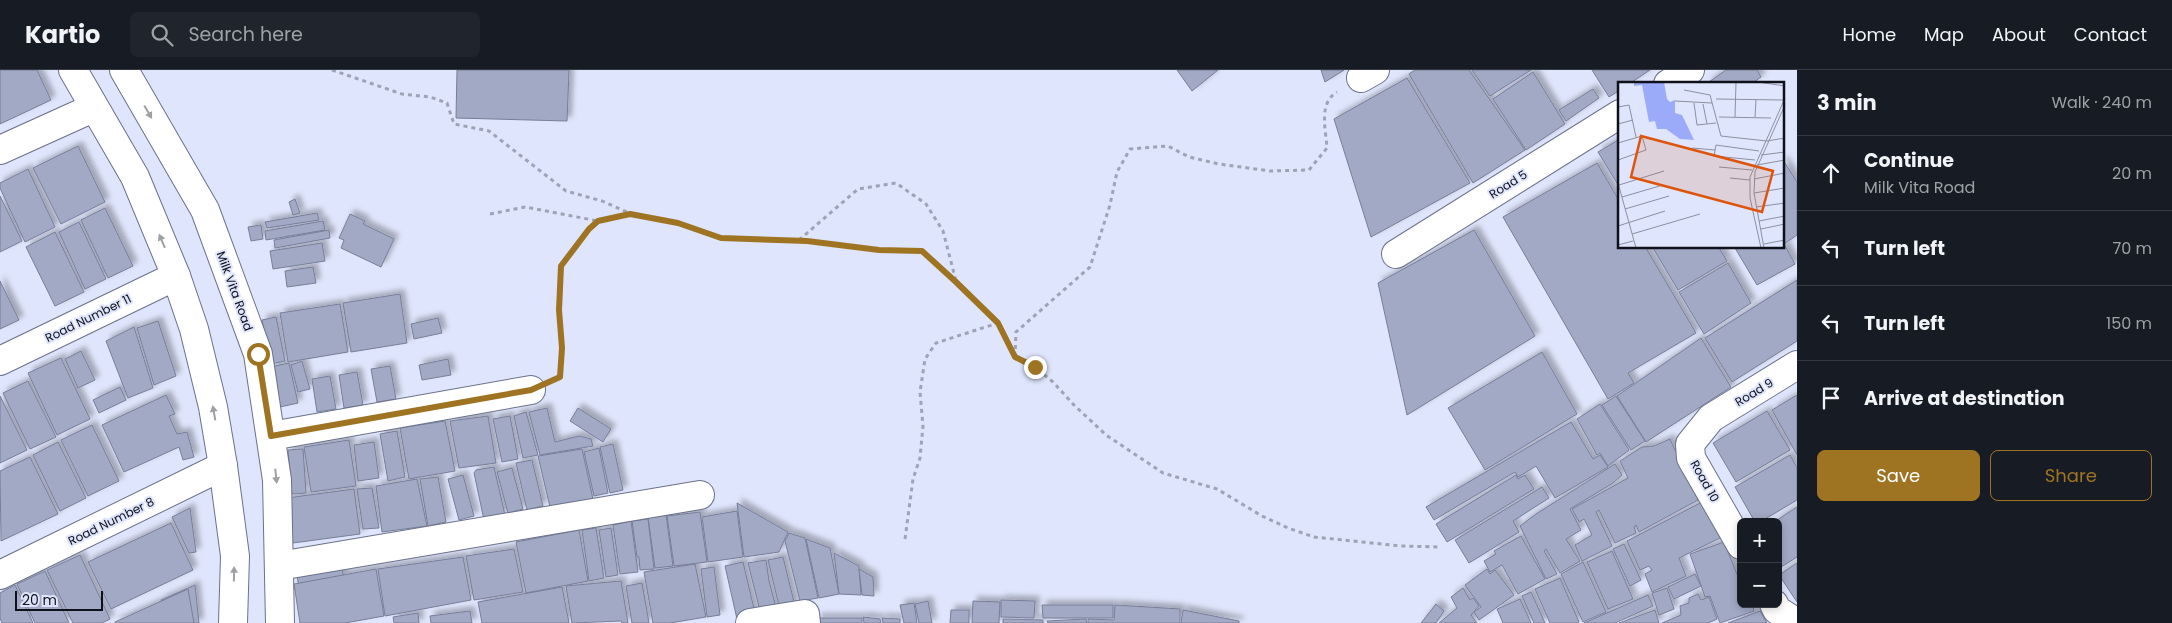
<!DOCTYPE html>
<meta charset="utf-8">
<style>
:root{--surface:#171b24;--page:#20242c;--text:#f1f3f6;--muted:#9ea1a6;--line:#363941;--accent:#9e7423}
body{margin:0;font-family:Poppins,sans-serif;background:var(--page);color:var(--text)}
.controls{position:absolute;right:15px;bottom:15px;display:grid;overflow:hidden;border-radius:8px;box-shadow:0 2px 8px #0003}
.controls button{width:45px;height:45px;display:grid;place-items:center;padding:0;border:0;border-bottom:1px solid var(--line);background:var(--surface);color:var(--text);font:25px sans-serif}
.scale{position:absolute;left:15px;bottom:12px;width:88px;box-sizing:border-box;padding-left:5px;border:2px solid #0f111a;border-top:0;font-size:14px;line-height:18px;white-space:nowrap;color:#0f111a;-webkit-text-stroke:4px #dfe5fc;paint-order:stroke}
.stop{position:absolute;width:15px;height:15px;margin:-11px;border:4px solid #9e7423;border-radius:50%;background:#fff}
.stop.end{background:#9e7423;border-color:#fff;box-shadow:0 1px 5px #0008}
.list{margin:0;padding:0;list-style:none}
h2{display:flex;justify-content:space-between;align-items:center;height:65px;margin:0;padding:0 20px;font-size:21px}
h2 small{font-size:16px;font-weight:400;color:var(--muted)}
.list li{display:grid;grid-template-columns:32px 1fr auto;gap:15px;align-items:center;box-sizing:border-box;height:75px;padding:0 20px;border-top:1px solid var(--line)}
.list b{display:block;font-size:19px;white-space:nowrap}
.list p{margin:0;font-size:16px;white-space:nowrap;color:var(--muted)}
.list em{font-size:16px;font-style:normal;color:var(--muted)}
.actions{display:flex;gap:10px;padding:15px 20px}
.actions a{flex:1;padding:11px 0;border:1px solid var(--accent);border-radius:8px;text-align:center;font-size:18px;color:var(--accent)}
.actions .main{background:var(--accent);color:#fff}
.icon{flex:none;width:28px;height:28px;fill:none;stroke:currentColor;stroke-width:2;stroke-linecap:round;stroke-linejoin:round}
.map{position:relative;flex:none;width:1797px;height:553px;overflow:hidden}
header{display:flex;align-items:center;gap:30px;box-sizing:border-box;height:70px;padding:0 25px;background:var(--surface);border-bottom:1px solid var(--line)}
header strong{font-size:24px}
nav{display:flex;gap:28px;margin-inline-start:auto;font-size:18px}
.search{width:350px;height:45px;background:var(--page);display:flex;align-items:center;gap:12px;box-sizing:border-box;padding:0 18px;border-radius:8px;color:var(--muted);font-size:19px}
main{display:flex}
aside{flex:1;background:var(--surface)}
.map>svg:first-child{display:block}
</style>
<header>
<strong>Kartio</strong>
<div class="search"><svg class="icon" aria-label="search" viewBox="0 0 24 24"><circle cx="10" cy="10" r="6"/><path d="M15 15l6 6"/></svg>Search here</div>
<nav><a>Home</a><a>Map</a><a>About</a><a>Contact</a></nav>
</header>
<main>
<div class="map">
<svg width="1797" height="553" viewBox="0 0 1797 553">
<defs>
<filter id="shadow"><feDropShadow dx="4.5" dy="-4.5" stdDeviation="2.5" flood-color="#0004"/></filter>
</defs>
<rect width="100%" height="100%" fill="#dfe5fc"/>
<g fill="#a2a9c4" stroke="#787e98" filter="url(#shadow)">
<polygon points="0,0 37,0 51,30 0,54"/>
<polygon points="457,0 569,0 567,51 456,48"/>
<polygon points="1177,0 1218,0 1192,21"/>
<polygon points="1321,0 1344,0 1325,12"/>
<polygon points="1415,0 1469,0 1525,80 1473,113 1409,4"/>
<polygon points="1472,0 1531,0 1490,26"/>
<polygon points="1592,0 1650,0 1629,14 1620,14 1620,20 1609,27"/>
<polygon points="1726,0 1757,0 1761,7 1751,14 1706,14"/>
<polygon points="1533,2 1565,54 1526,80 1493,29"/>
<polygon points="1407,8 1470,113 1371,167 1334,49"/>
<polygon points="1593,19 1599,28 1566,51 1559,40"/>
<polygon points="1620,69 1620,118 1598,82"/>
<polygon points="78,76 105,132 61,154 33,98"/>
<polygon points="1783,90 1797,112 1797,165 1784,174 1795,194 1757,215 1735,178 1783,178"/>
<polygon points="1597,93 1620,132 1620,178 1646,178 1696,263 1628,303 1634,313 1608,329 1503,147"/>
<polygon points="28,99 55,157 25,172 0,118 0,113"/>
<polygon points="0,126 22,171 0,182"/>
<polygon points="295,129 300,143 293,145 289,132"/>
<polygon points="105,138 133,196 108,208 81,150"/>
<polygon points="317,143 319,150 267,158 265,152"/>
<polygon points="350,144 365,151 363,154 394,169 381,197 341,178 344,170 339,168"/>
<polygon points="323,151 325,160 266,170 265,161"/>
<polygon points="79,152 106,209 85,219 59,162"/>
<polygon points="261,155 263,169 251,171 248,157"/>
<polygon points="329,160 330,168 275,178 274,170"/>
<polygon points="1474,160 1535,266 1407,345 1378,213"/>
<polygon points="55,162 84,222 55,236 26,177"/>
<polygon points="322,173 325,191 273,199 270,181"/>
<polygon points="1653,178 1719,178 1727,191 1678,220"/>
<polygon points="1728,193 1751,233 1704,264 1679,222"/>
<polygon points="313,197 316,213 287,217 285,201"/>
<polygon points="1797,210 1797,271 1732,312 1705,268"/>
<polygon points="0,211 19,250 0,259"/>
<polygon points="400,224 407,273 351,282 343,233"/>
<polygon points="340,234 348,282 288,292 280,243"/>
<polygon points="276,247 285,291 271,294 262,250"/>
<polygon points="438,248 442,263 414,269 411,254"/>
<polygon points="158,251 176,306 154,315 137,258"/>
<polygon points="134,257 153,318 128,328 106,271"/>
<polygon points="1701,268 1731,317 1646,372 1617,326"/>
<polygon points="81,281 95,310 78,318 65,289"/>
<polygon points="1542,282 1577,344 1485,400 1448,338"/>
<polygon points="61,288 90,349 57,365 28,303"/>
<polygon points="448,289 451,305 422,310 419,295"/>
<polygon points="302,291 310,319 298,322 291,295"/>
<polygon points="289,293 298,333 280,337 270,297"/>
<polygon points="390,296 396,329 377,332 371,299"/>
<polygon points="357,302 363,335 344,338 339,305"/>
<polygon points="330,306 336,339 317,342 312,309"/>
<polygon points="28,311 56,367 30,379 3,323"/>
<polygon points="120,317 126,330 99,343 93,330"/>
<polygon points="166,325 175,344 169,346 177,364 187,362 194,387 183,390 179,377 124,402 102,355"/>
<polygon points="1797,325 1797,385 1772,340"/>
<polygon points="0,326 27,380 0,393"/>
<polygon points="1616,326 1645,371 1631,380 1602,335"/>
<polygon points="1600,334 1629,380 1608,396 1600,383 1597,385 1577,349"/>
<polygon points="547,338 555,372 579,366 591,369 593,376 540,385 529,342"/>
<polygon points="578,338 611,359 603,372 570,351"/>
<polygon points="1767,341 1790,380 1736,412 1713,373"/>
<polygon points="526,342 538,385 523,388 514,346"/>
<polygon points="488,346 496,393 459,398 450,351"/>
<polygon points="510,346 518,389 502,392 493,349"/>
<polygon points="445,351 455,401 409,409 400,358"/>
<polygon points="1571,352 1593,389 1600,385 1608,397 1555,428 1536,396 1518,407 1515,402 1434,450 1426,437"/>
<polygon points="92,355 119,411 88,426 61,370"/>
<polygon points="397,361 405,407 388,411 380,364"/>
<polygon points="1670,369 1698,430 1639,462 1636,455 1634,457 1636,463 1615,473 1599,440 1596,442 1612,476 1582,491 1575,475 1592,465 1584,449 1579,452 1572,439 1628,408 1620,391 1642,377 1654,376"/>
<polygon points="349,370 356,416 311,422 304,377"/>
<polygon points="58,372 86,428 60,441 33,385"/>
<polygon points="374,372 379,408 358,411 354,375"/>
<polygon points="613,374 623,420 610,423 600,377"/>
<polygon points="599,378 608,423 594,426 584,382"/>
<polygon points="303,379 306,423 292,424 288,380"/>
<polygon points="582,379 593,429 550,437 538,386"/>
<polygon points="1790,385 1797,398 1797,430 1760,452 1755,452 1735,417"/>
<polygon points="30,387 58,444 1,471 0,401"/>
<polygon points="532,390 543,436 527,440 516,393"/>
<polygon points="1615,394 1622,405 1613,413 1570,439 1581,460 1566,469 1580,491 1560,503 1546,479 1544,481 1557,504 1546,509 1520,456 1536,444"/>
<polygon points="494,397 505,445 484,450 474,403 476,400"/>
<polygon points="512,398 523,439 508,443 497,402"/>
<polygon points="463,405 474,446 459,450 448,409"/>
<polygon points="1516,405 1518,409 1525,405 1534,419 1447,472 1436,454"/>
<polygon points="438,407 446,452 428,456 420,409"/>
<polygon points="417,409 427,456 382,462 376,416"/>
<polygon points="1542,417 1549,428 1513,451 1519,462 1469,493 1455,470"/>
<polygon points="372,418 379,458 363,459 357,419"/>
<polygon points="354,419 360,464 293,473 287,428"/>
<polygon points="1704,431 1722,467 1679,488 1686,506 1652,522 1645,504 1652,500 1649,496 1640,500 1627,471"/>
<polygon points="737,433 788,462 779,482 744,487"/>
<polygon points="1797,437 1797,487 1778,499 1778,452 1774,452"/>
<polygon points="190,438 196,482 189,483 172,447"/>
<polygon points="737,441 743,487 708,492 702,447"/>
<polygon points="700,442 707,492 674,496 667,446"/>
<polygon points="666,445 673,496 655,498 648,447"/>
<polygon points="648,449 654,499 640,500 639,487 637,487 632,451"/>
<polygon points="631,451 638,502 620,504 613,455"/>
<polygon points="171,453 193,500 111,539 88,492"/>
<polygon points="596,458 604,508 589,511 582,460"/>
<polygon points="611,458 618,505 606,507 599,460"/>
<polygon points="579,460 588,511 526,523 516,472"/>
<polygon points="789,463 805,468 818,528 800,531 785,471"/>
<polygon points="1521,466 1545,509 1518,524 1502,495 1490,502 1484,491 1496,484 1494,481"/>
<polygon points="806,469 830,478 839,524 819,528"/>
<polygon points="1724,472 1741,514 1741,534 1756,535 1753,536 1754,541 1720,553 1710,526 1705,527 1690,484"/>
<polygon points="1624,474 1641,510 1630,516 1613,479"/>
<polygon points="514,479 523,522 474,530 466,486"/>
<polygon points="1612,481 1633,529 1608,539 1587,492"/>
<polygon points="834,483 859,496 861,525 839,524"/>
<polygon points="80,485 110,549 102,553 73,553 47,500"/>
<polygon points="463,487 471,530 385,546 378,499"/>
<polygon points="783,487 795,536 780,540 768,490"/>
<polygon points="766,490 769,511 777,541 760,541 748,493"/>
<polygon points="743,492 755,543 737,549 725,496"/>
<polygon points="1583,492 1606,542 1583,552 1561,504"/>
<polygon points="1797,493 1797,532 1779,505"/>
<polygon points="695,494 706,547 670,553 653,553 644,502"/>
<polygon points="714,497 720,545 707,547 701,499"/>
<polygon points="342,498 352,547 318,553 306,553 297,506"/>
<polygon points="376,499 384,546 345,553 300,553 294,514"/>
<polygon points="859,499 873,507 874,526 862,525"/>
<polygon points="1487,499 1490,504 1495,500 1514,525 1479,550 1474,542 1481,537 1465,515"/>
<polygon points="45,501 69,553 35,553 17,514"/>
<polygon points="1695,504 1701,516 1674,529 1668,517"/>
<polygon points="1560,508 1579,552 1577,553 1550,553 1535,519"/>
<polygon points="621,511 628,553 622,553 621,551 572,553 566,516"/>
<polygon points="642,513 649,553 632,553 626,516"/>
<polygon points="15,515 33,553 2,553 0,548 0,523"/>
<polygon points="195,515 199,553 171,553 161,530"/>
<polygon points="562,517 569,553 482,553 478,532"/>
<polygon points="1463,518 1470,530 1473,528 1479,536 1471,545 1477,553 1439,553 1457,538 1451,527"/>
<polygon points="1667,518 1674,539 1659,545 1652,523"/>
<polygon points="188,519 194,553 115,553 115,552"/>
<polygon points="1531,522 1545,553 1534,553 1522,526"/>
<polygon points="1698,524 1701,530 1709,527 1717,549 1708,553 1662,553 1681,545 1680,536 1689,533 1689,528"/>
<polygon points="1648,525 1653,536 1615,553 1584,553"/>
<polygon points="1520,529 1531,553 1503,553 1497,539"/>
<polygon points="1001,530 1035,531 1034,548 1001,547"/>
<polygon points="928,531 932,553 919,553 915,534"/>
<polygon points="973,531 1000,532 999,553 972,553"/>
<polygon points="914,533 917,553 904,553 900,535"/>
<polygon points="1436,534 1444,541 1436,553 1421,553"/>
<polygon points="1042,535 1113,535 1113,548 1043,548"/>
<polygon points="1115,535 1180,539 1180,553 1088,553 1088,549 1114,550"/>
<polygon points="951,540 969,540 969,553 950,553"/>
<polygon points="1183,540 1239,551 1239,553 1181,553"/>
<polygon points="1655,540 1659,553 1619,553"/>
<polygon points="470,541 472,553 431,553 430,546"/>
<polygon points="1760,541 1767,553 1728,553 1747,546"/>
<polygon points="418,543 419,553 394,553 393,547"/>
<polygon points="863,547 880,549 881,553 864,553"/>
<rect x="817" y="548" width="45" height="5"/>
<polygon points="882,548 900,549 900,553 883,553"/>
<polygon points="1003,549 1043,550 1043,553 1003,553"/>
<polygon points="1086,549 1087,553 1048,553 1047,551"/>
</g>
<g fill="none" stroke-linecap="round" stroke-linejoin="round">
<g stroke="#6b718a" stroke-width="30">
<g id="minor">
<polyline points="73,0 135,107 176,206 194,259 213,337 223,396 235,486 233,553"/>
<polyline points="124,0 205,140 258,284 277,410 280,553"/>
<polyline points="1361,8 1375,0"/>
<polyline points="1668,14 1690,0"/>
<polyline points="0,80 93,38"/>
<polyline points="1396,184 1620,44"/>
<polyline points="0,291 176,206"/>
<polyline points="271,366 531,320"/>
<polyline points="1741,475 1691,388 1690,374 1711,348 1797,295"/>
<polyline points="279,496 700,425"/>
<polyline points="0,505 223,396"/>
<polyline points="1774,534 1777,540 1797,553"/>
<polyline points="750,553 805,544 806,553"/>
</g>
</g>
<g stroke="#9ea3b6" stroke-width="3" stroke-dasharray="4 4" stroke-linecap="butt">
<polyline points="332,0 402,24 430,27 447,33 454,54 489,61 566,121 602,131 629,143"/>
<polyline points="490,144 525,137 598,151 630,143 678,153 721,168 807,171 879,180 922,181 956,212 998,253 1015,287 1035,297 1053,312 1074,335 1106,365 1163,403 1217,419 1262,446 1288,458 1314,467 1401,476 1440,477"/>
<polyline points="799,170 858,119 896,113 926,134 943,161 956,211"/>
<path d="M 1015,287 L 1016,262 L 1090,197 L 1110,135 L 1117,102 L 1130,79 L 1168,76 L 1189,87 L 1219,94 L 1270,101 L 1309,100 L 1327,78 C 1326,60 1318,33 1337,22"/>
<polyline points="557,308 560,307 562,278 559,240 561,196 589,159 598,151"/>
<polyline points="905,469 913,409 920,388 923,356 920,322 925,289 936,273 998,253"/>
</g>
<use href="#minor" stroke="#fff" stroke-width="28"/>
</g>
<defs><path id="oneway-solid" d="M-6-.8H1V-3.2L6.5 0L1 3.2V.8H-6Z" transform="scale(1.25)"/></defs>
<g fill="#9fa0a3">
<use href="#oneway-solid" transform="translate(148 42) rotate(60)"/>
<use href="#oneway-solid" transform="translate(162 171) rotate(-113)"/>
<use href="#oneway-solid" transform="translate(214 343) rotate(-100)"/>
<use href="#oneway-solid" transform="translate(276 406) rotate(84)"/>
<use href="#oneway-solid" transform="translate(234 504) rotate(-89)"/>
</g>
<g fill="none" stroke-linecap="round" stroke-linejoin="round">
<polyline stroke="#9e7423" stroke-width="6" points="258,284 271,366 531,320 560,307 562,278 559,240 561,196 589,159 598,151 630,144 678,153 721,168 807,171 879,180 922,181 956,212 998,253 1015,287 1035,297"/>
</g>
<g text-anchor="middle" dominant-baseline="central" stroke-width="4" stroke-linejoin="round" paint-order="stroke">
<g font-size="12" fill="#0f111a" stroke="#dfe5fc">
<text transform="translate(1508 114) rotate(-32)">Road 5</text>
<text transform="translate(235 221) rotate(70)">Milk Vita Road</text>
<text transform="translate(88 248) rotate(-26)">Road Number 11</text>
<text transform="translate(1754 322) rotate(-31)">Road 9</text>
<text transform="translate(1705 411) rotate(61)">Road 10</text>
<text transform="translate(111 451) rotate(-26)">Road Number 8</text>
</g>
</g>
<g transform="translate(1618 12)">
<rect width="166" height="166" fill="#dfe5fc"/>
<path d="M 16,0 L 46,0 L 49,17 L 52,20 L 57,18 L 57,31 L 64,33 L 76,58 L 62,57 L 48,47 L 39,47 L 37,39 L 31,40 L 24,3 L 16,4 Z" fill="#9babfa"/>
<path fill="none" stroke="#8c90a2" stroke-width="1" d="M 140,0 L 167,4M 66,8 L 92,13 L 103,54 L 149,59 L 167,56M 98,17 L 165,18M 57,19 L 94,21M 76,21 L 79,43 L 98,41M 85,22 L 89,42M 0,25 L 11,23 L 18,55M 101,35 L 153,36M 117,35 L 118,0M 137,35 L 138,18M 0,42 L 15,38M 0,61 L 24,54 L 28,68 L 0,78M 74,66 L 97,68M 143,73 L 167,70M 137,78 L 96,74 L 98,63 L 141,69M 139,83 L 167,78M 101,85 L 134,88M 112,96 L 132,98M 136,97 L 167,91M 0,101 L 18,166M 1,103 L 46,89M 136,111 L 167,106M 4,115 L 45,103M 138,125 L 167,121M 7,127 L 51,114M 141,139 L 167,134M 0,144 L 47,129M 143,147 L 167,142M 14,152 L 82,132M 146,162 L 167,158M 0,163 L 15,159M 143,166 L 132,116 L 132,95 L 167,16M 146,166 L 136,111 L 137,90 L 167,23"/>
<path fill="#dd550d" fill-opacity="0.15" stroke="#dd550d" stroke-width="2.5" d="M 23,54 L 155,89 L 144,130 L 13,95 Z"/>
<rect width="166" height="166" fill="none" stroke="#0f111a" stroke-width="2.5"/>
</g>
</svg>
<div class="controls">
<button>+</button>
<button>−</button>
</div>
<div class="scale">20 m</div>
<div class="stop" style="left:258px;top:284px"></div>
<div class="stop end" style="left:1035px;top:297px"></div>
</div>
<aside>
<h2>3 min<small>Walk · 240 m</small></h2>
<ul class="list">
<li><svg class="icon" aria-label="ahead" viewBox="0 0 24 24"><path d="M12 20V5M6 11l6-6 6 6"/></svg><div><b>Continue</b><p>Milk Vita Road</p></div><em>20 m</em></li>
<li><svg class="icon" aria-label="left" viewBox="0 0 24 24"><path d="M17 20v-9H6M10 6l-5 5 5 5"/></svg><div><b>Turn left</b></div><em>70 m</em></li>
<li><svg class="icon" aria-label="left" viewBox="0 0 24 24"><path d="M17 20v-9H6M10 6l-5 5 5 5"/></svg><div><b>Turn left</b></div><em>150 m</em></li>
<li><svg class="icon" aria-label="arrive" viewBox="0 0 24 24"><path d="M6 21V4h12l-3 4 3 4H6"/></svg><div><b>Arrive at destination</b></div></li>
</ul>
<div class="actions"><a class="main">Save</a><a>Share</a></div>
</aside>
</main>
